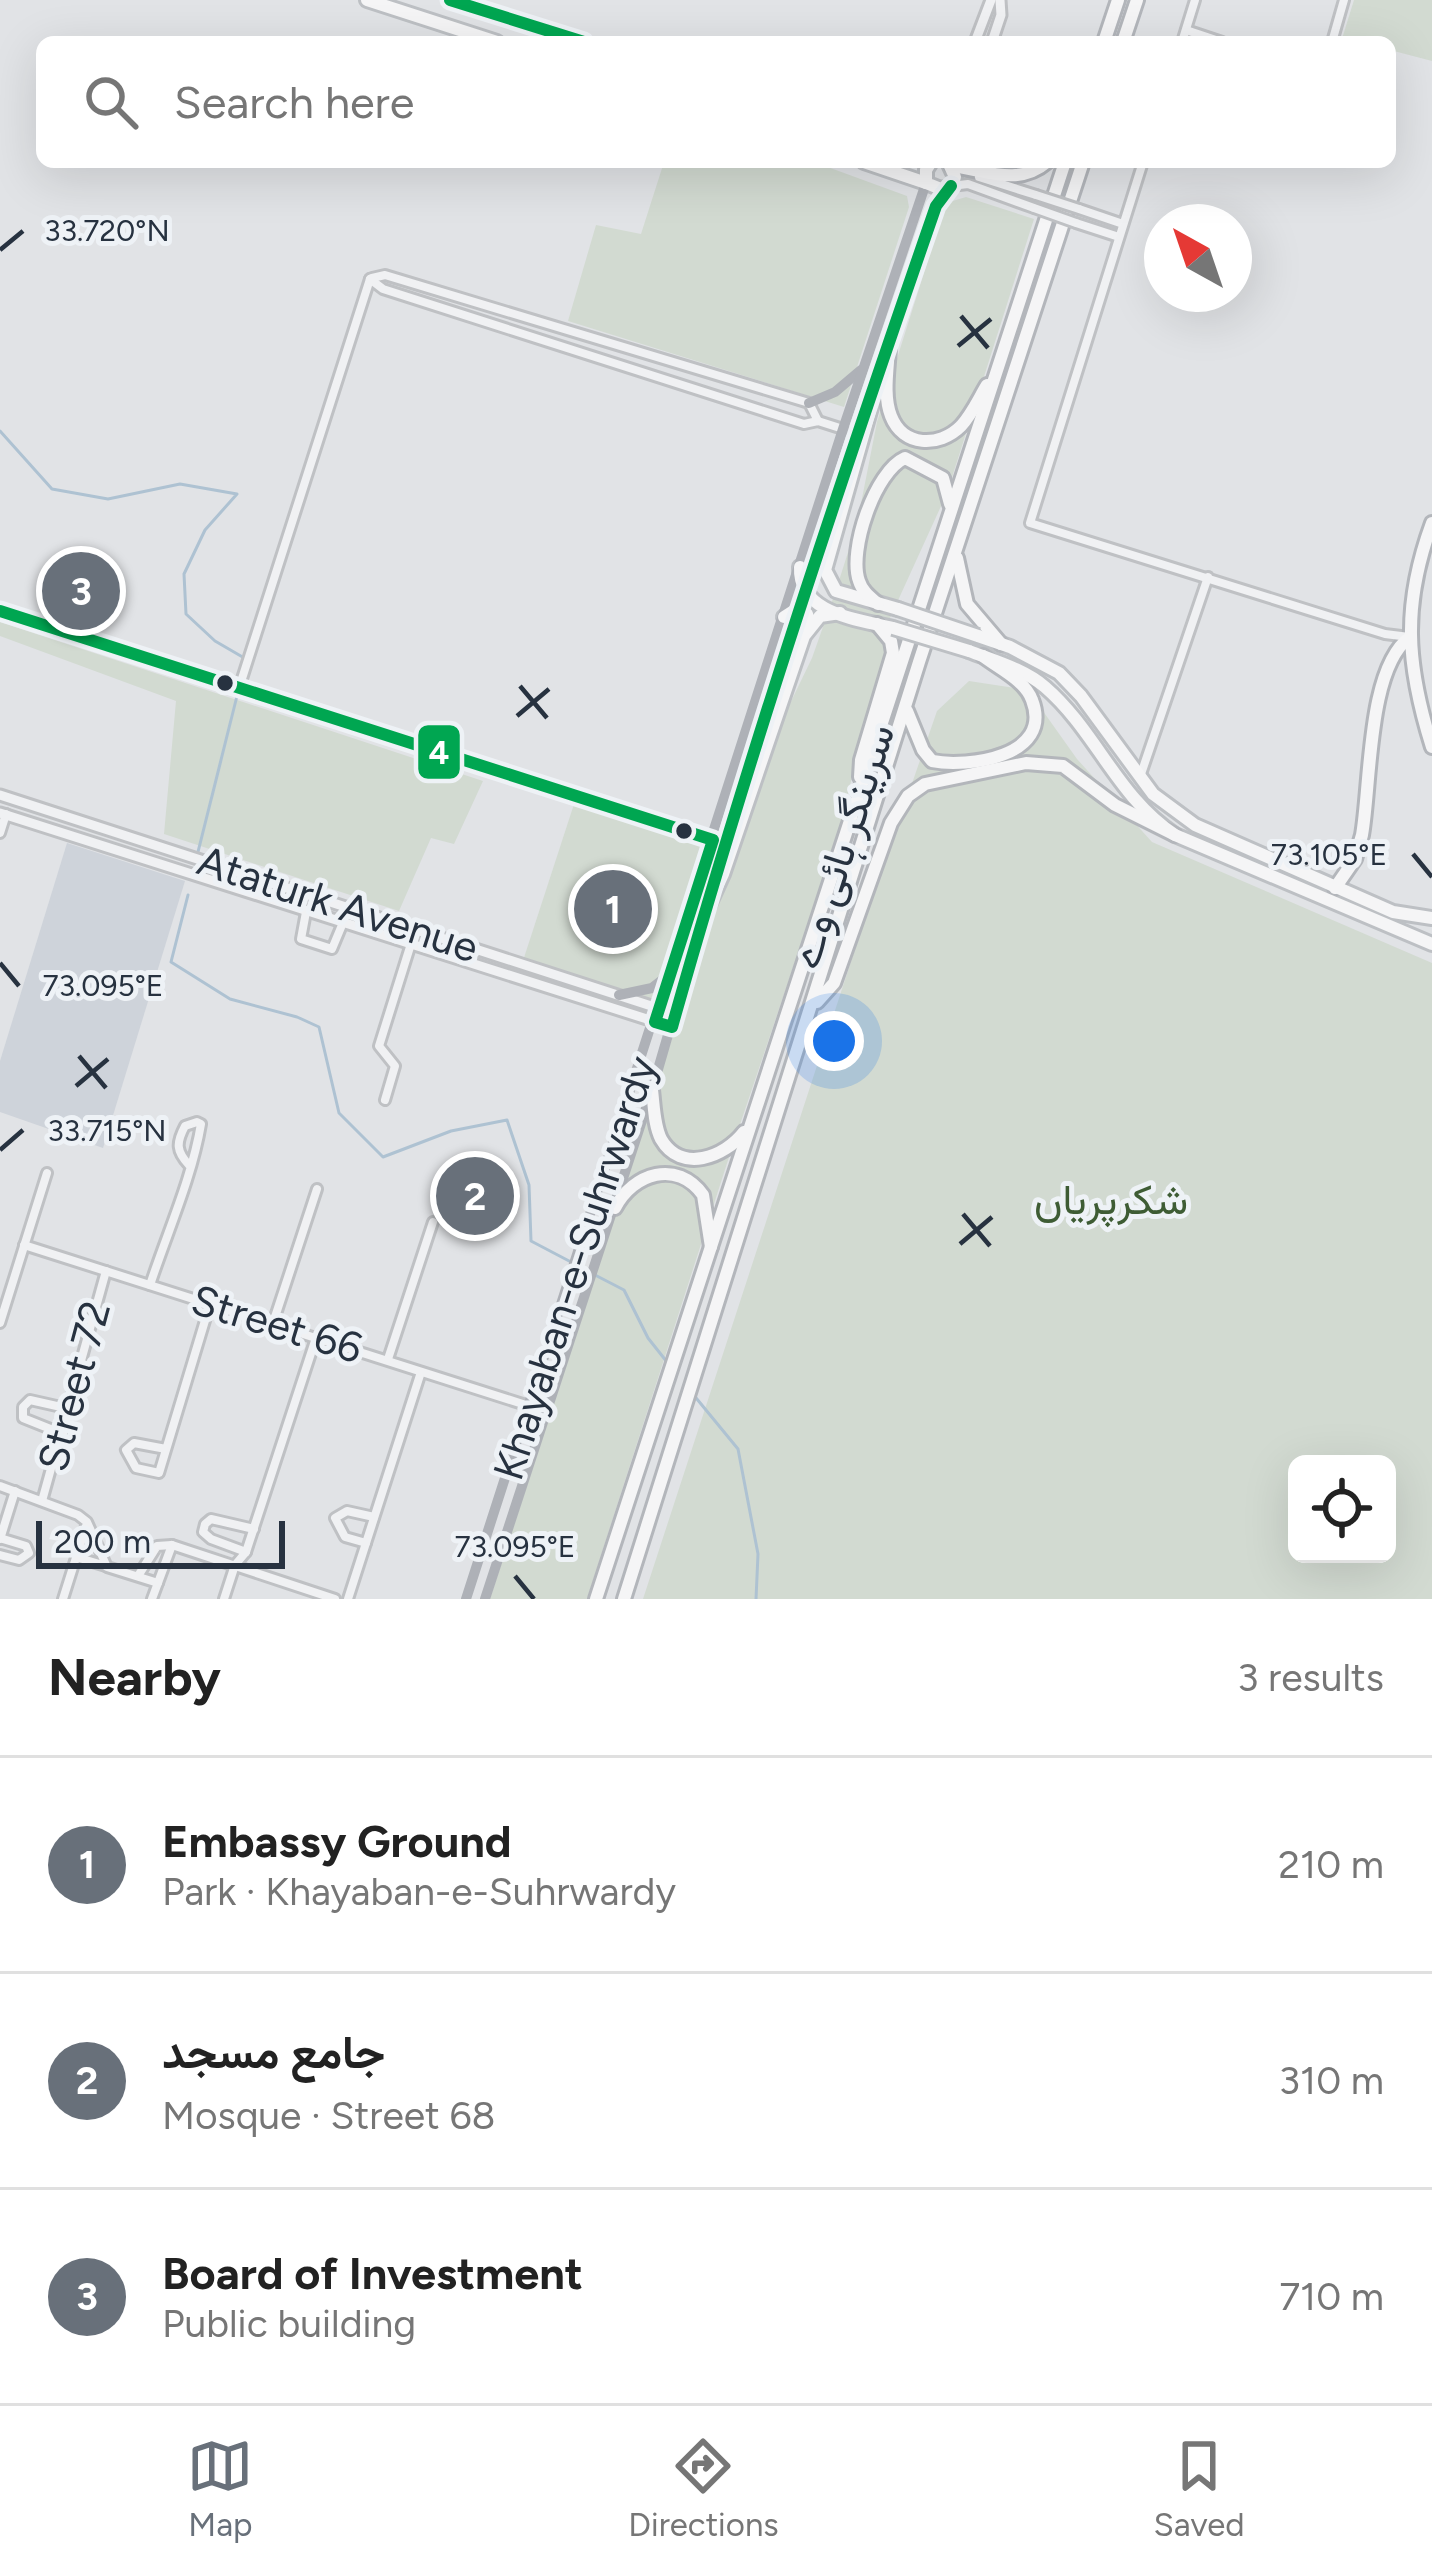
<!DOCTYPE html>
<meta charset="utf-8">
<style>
:root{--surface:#fff;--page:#f6f6f6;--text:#222;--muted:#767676;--line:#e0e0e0;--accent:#68707a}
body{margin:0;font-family:Figtree,Vazirmatn,sans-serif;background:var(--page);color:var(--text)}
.controls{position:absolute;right:36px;bottom:36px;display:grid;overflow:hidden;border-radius:18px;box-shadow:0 12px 48px #0002}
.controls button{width:108px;height:108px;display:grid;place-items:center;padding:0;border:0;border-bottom:3px solid var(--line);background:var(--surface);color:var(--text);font:60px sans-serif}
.compass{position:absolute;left:1144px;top:204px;width:108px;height:108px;border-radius:50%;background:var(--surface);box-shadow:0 12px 48px #0002;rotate:320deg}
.scale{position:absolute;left:36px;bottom:30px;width:249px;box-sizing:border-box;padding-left:12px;border:6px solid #273240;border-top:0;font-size:33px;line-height:42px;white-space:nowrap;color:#273240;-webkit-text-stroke:9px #eef2f6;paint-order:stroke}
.you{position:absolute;left:834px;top:1041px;width:42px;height:42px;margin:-30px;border:9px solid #fff;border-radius:50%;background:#1a73e8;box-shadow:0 0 0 18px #1a73e833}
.badge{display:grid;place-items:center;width:78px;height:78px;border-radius:50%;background:var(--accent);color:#fff;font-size:39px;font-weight:700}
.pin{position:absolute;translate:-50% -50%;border:6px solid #fff;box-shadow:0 3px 12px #0006}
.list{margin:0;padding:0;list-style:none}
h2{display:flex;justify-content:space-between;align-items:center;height:156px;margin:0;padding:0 48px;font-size:51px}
h2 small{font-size:39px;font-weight:400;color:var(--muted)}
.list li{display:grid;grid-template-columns:78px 1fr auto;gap:36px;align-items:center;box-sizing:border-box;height:216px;padding:0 48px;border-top:3px solid var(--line)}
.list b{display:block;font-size:45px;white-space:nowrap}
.list p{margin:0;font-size:39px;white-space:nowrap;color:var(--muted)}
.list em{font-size:39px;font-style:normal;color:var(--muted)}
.icon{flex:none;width:66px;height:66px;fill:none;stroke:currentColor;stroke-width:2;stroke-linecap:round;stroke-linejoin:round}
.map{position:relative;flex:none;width:1432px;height:1599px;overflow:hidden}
.search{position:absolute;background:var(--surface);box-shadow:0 12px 48px #0002;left:36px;right:36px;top:36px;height:132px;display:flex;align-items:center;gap:30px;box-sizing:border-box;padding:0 42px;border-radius:18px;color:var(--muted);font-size:45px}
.sheet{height:804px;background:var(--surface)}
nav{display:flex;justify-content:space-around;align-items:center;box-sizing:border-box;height:168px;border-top:3px solid var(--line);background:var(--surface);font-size:33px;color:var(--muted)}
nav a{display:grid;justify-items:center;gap:6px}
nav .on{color:var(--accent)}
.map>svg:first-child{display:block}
</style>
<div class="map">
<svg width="1432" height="1599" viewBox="0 0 1432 1599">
<rect width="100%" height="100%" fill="#e1e3e6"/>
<polygon fill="#ced3da" points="67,843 185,881 103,1148 0,1112 0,1061"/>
<g fill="#d2dad1" fill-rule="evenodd">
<polygon points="1354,0 1432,0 1432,61 1390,50 1390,42 1341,42"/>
<polygon points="664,162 814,162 907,196 909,207 844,407 568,321 596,225 641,234"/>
<polygon points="966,197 1034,219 947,493 890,618 886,657 861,732 843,820 730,1154 587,1599 490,1599 706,934 784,716 812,658 836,590 857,524 877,422 946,203"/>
<polygon points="0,622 483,781 454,844 431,838 399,911 164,834 176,701 0,636"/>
<path d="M 969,681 L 1028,690 L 1077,759 L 1152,842 L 1432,963 L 1432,1599 L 643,1599 L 858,940 L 937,711 ZM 1297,1464 L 1387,1464 L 1387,1554 L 1297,1554 Z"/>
<polygon points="575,801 708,845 651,1014 519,973"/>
</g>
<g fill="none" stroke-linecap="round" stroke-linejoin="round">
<g stroke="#aec2d2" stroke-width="3">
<polyline points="0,431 52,489 108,499 180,484 237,494 205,530 184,574 186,614 215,641 246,659"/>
<polyline points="197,856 238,692"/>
<polyline points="188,895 171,962 230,999 297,1017 319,1027 339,1113 383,1157 451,1131 507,1120 529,1185 531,1241 571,1262"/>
<polyline points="595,1275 624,1290 648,1338 667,1362"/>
<polyline points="692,1393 738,1449 758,1554 756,1599"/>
</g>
<polyline stroke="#bcc0c5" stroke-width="10" stroke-dasharray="10 5" stroke-linecap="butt" points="794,633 818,556"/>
<g stroke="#bfc1c4" stroke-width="14">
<g id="minor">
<polyline points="1186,30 1222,42"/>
<polyline points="1182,42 1195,0"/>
<polyline points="1332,42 1344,0"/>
<polyline points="1143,162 1030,523 1385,634 1409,637"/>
<polyline points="979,177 1036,195"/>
<polyline points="951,186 968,184 1034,208"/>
<polyline points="1079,209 1123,224"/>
<polyline points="1076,223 1119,237"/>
<polyline points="372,278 385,275 809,403 818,421"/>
<polyline points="370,279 383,289 804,424 818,421 843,429"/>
<polyline points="239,688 370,279"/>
<polyline points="1141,774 1208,577"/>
<polyline points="0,833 6,814"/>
<polyline points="306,912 301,939 332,949 342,925"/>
<polyline points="385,1100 395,1066 379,1046 410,947"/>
<polyline points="24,1245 529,1406"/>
<path d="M 150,1285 C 167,1233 192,1178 201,1124 L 197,1122 L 185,1126 C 176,1143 176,1151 189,1165"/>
<polyline points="0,1323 47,1173"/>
<polyline points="273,1323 317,1189"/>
<polyline points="388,1359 433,1222"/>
<polyline points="63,1434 23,1418 23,1407 30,1400 70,1409"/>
<polyline points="166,1449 134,1443 126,1450 136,1468 159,1473 210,1304"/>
<polyline points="0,1486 78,1515 87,1522 107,1567 158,1583"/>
<polyline points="42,1501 106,1271"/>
<polyline points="0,1539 15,1491"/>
<polyline points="366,1543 345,1537 335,1518 347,1511 374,1517"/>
<polyline points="246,1552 211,1539 203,1532 205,1524 211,1519 254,1529"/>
<polyline points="0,1555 19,1560 29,1553 26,1546 0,1538"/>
<polyline points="76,1557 106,1566"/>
<polyline points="138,1576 157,1546 172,1545 335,1599"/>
<polyline points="63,1599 86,1526"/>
<polyline points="152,1599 172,1545"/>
<polyline points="224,1599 235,1565 246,1552 316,1338"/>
<polyline points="348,1599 421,1372"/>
</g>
</g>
<g stroke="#bfc1c4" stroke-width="15">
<g id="tertiary">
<polyline points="975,42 991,0"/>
<polyline points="992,42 1001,15 1000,0"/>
<polyline points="0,611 713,840"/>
<polyline points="0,795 676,1014"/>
<polyline points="0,813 672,1027"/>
</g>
</g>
<g stroke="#bdc0c4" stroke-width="18">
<g id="primary">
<polyline points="367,0 497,42"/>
<polyline points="450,0 584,42"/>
<polyline points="864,162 926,183"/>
<polyline points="931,162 926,170 926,183 941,189 951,186 955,177 948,162"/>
<polyline points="883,365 825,570 836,591 898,609"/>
<path d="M 800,567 C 798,614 857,619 893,628"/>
<polyline points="784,617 798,608 807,614 810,625"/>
<polyline points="978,636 1010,647 1059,673 1081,696 1153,794 1195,825 1393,912 1432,918"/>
<path d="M 969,651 C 995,661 1024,669 1045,687 C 1096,731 1117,797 1175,835 L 1432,944"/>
<polyline points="708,907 723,874 804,636 820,616 840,613"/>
</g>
</g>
<g stroke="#b3b6bb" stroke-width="18">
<g id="trunk">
<polyline points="1104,42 1118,0"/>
<polyline points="1123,42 1137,0"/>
<path d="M 952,166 C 985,170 1018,187 1047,162"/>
<path d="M 889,348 C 888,369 883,396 891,416 C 903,447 939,448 961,426 C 972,414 979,398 987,385"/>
<path d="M 1432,523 C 1402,605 1406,664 1432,747"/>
<polyline points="957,558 967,604 1001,644"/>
<path d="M 878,604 C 870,597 862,591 859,581 C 848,551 875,471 905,458 L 943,478 L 950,504"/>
<path d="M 907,711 L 923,750 L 932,761 C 967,768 1054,757 1032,700 C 1025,680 998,668 983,656"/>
<polyline points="860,777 861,760 893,653 891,641 877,624"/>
<path d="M 1335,888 L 1355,859 L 1362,835 C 1371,785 1367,668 1410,637"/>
<polyline points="817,1002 834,983 891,823 908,796 925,784 1026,763 1063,766 1115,805 1175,835"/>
<path d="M 652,1090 C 654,1106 654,1125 661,1139 C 681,1174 725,1157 744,1132"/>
<path d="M 615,1208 C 633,1173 677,1159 703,1195 L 711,1247"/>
<polyline points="596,1599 1065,162"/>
<polyline points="624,1599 919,662 1083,162"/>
</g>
</g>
<use href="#minor" stroke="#f0f1f3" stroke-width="8"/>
<use href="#tertiary" stroke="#f0f1f3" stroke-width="9"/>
<g stroke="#aeb1b7" stroke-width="10">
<polyline points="886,356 936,206 951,186"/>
<polyline points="809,403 835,392 861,370"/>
<polyline points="818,556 862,418"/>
<polyline points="619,995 652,988 670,974"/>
<polyline points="466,1599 843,429 926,183"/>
<polyline points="485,1599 652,1090 718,863 794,633"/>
</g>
<use href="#primary" stroke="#f5f5f6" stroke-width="12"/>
<use href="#trunk" stroke="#f5f5f6" stroke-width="12"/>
<g stroke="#bfc1c4" stroke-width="14" stroke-linecap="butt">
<g id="minor-bridge">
<polyline points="1036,195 1079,209"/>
<polyline points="1034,208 1076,223"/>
</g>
</g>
<g stroke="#bdc0c4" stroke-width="18" stroke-linecap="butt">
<g id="primary-bridge">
<polyline points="898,609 978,636"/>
<polyline points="893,628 969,651"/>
</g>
</g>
<use href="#minor-bridge" stroke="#f0f1f3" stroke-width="8"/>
<use href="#primary-bridge" stroke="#f5f5f6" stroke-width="12"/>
<g stroke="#eef2f6" stroke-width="21">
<g id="bus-1">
<polyline points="450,0 584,42"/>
<path d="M 0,611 L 713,840 L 655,1022 L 672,1027 C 750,750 842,477 936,206 L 951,186"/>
</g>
</g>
<use href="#bus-1" stroke="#00a651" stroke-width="12"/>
</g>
<path fill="none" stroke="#273240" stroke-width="4.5" d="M 0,250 L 23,231M 961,316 L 988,348M 958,346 L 991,319M 520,686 L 547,718M 517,716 L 549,689M 1413,854 L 1432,877M 0,963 L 19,986M 79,1056 L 106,1088M 76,1086 L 108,1059M 0,1150 L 23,1130M 963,1214 L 990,1246M 960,1244 L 992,1217M 515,1576 L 534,1599"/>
<g fill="#273240" stroke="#eef2f6" stroke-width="4.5">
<circle cx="225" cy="683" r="10"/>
<circle cx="684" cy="831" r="10"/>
</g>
<g text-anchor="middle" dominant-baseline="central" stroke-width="10" stroke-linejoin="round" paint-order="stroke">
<g font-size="42" fill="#273240" stroke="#eef2f6">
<text transform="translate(842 846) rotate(-72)">سرینگر ہائی وے</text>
<text transform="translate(338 904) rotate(18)">Ataturk Avenue</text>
<text transform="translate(575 1268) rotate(-72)">Khayaban-e-Suhrwardy</text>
<text transform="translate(277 1324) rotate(17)">Street 66</text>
<text transform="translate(74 1386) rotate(-75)">Street 72</text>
</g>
<g font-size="42" fill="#3e5c34" stroke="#eef2f6">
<text x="1111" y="1199">شکرپریاں</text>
</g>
</g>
<g font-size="30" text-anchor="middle" fill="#273240" stroke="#eef2f6" stroke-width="10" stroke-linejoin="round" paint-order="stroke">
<text x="107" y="241">33.720°N</text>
<text x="1329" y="865">73.105°E</text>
<text x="103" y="996">73.095°E</text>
<text x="107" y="1141">33.715°N</text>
<text x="515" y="1557">73.095°E</text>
</g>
<rect stroke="#eef2f6" stroke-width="4.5" x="416" y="723" width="46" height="58" rx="12" fill="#00a651"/>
<g font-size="33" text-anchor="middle" font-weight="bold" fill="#fff">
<text x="439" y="764">4</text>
</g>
</svg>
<div class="controls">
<button><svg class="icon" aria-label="locate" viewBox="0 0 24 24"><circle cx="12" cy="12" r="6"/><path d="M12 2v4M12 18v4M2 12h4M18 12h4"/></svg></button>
</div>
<svg class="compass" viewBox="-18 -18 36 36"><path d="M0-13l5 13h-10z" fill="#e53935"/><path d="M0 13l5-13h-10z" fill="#767676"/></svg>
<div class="scale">200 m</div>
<div class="you"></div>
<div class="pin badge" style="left:613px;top:909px">1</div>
<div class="pin badge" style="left:475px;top:1196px">2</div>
<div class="pin badge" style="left:81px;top:591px">3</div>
<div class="search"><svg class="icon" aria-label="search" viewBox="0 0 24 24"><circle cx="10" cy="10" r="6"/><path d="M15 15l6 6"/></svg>Search here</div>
</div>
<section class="sheet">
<h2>Nearby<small>3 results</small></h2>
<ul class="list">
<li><span class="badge">1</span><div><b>Embassy Ground</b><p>Park · Khayaban-e-Suhrwardy</p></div><em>210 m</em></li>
<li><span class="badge">2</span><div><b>جامع مسجد</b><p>Mosque · Street 68</p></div><em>310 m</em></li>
<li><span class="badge">3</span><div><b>Board of Investment</b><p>Public building</p></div><em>710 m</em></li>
</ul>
</section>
<nav>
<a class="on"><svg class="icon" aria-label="map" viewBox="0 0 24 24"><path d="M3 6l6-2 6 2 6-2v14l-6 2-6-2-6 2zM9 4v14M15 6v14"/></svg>Map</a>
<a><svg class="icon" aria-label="directions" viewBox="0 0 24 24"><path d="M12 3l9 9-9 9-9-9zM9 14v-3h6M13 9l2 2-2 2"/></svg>Directions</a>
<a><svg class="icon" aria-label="saved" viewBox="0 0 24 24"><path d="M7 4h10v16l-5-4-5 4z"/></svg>Saved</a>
</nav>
